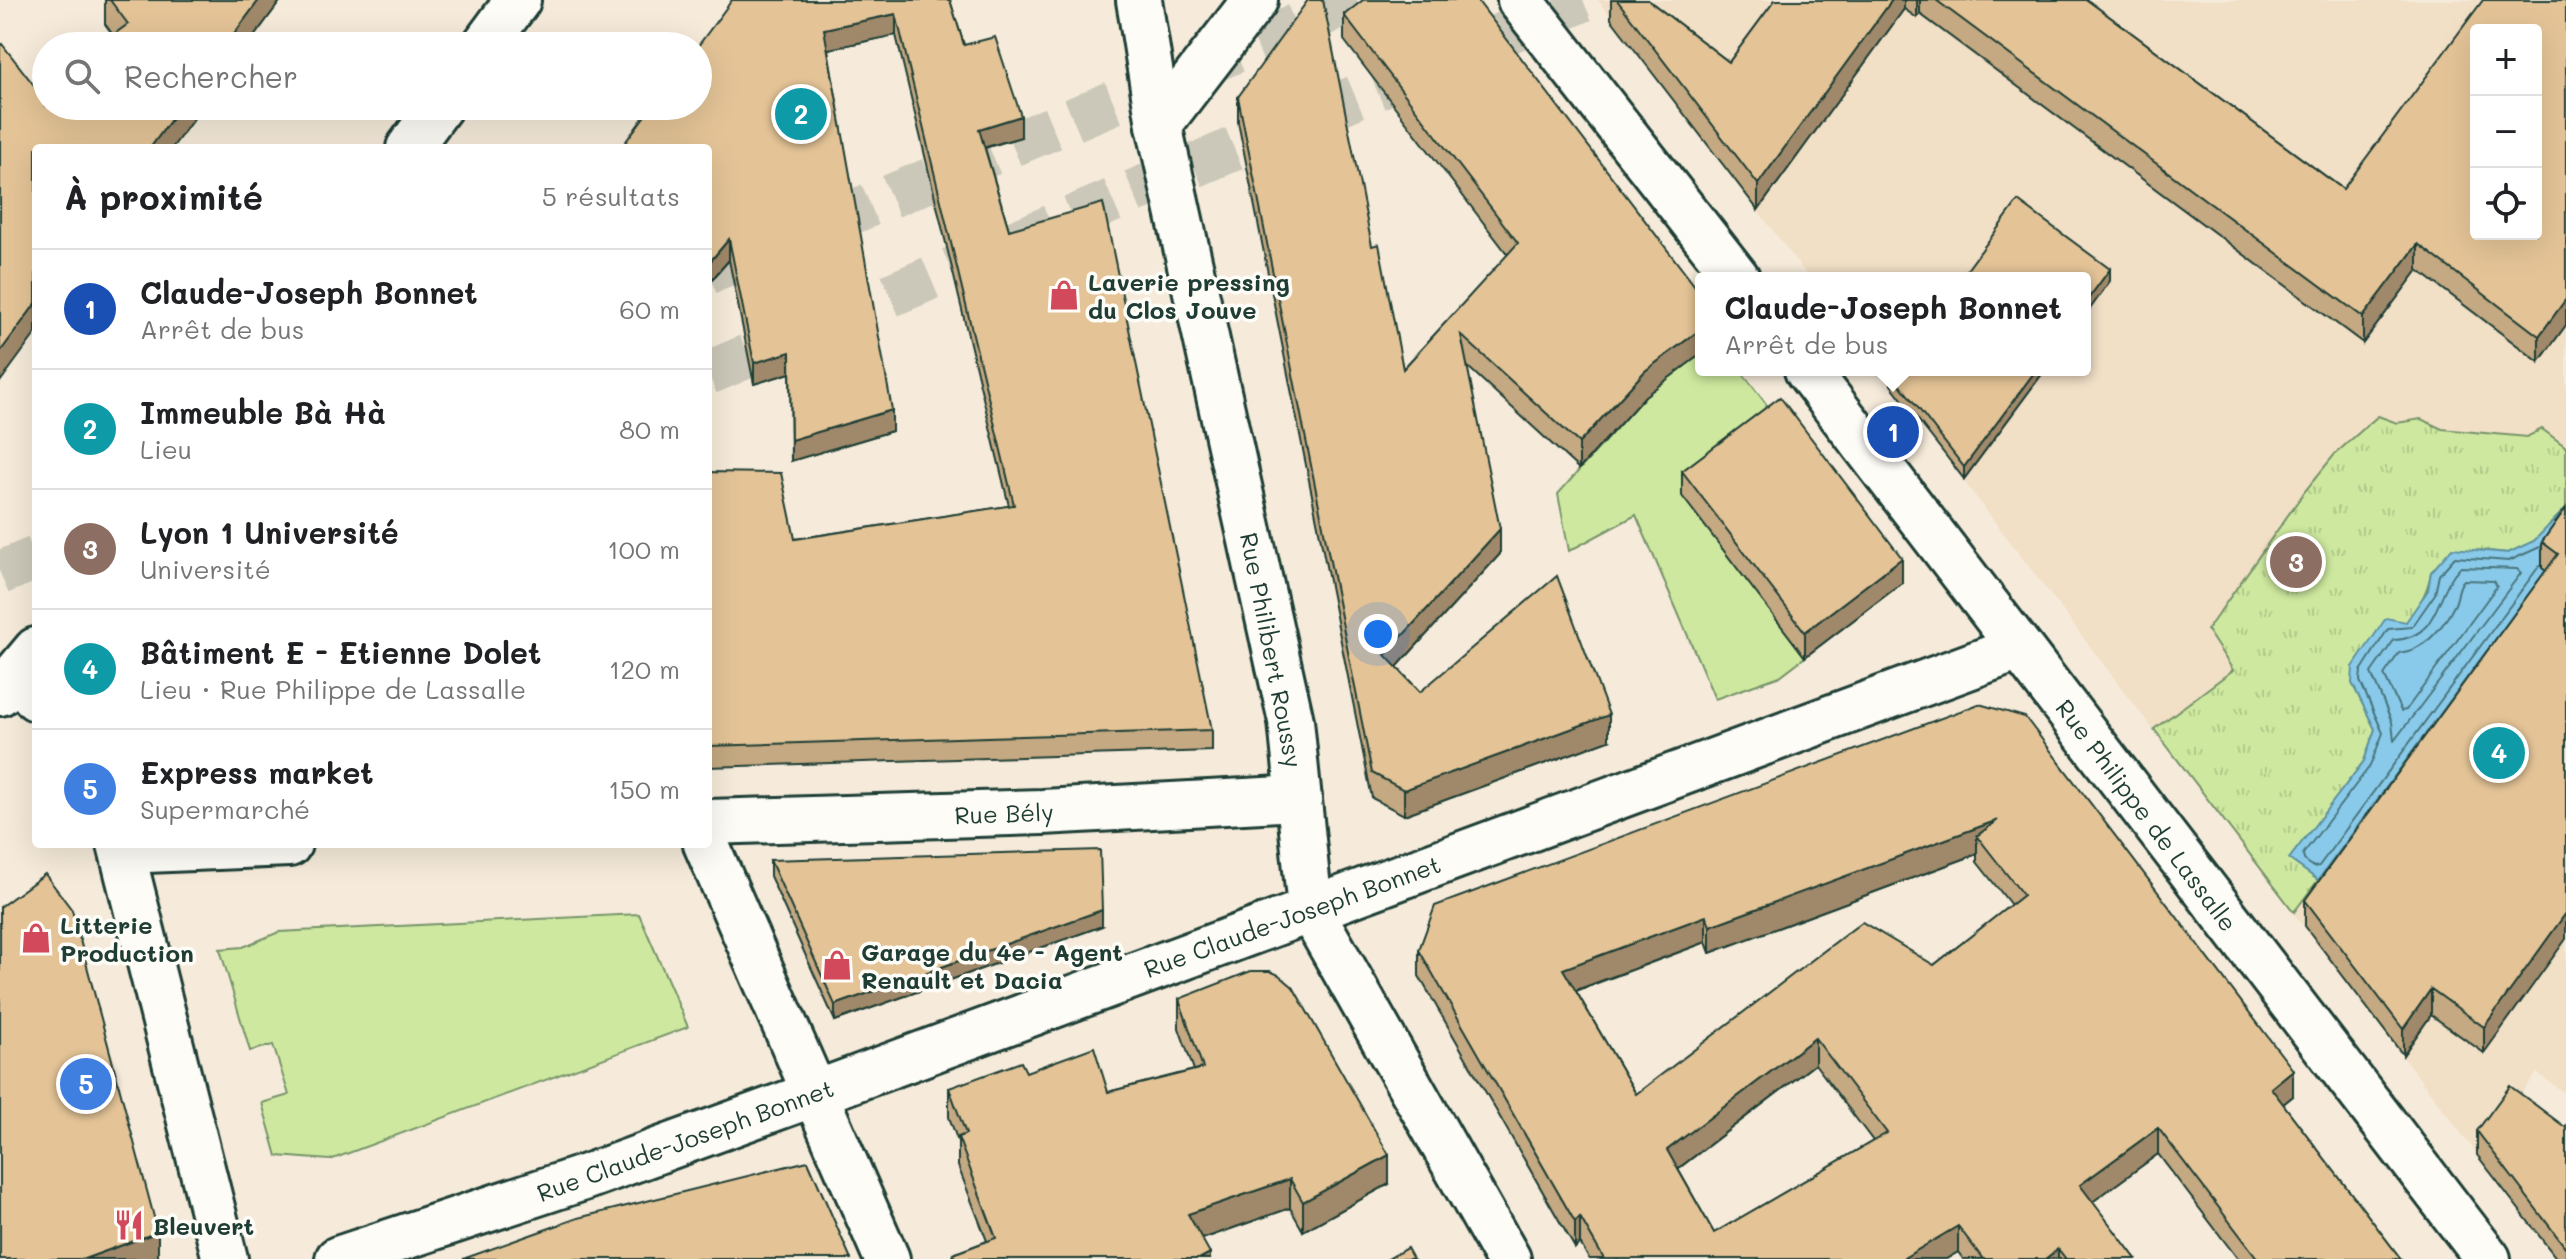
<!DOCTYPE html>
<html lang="fr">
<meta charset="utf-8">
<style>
:root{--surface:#fff;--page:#f2f2f2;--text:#202124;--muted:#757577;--line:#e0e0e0;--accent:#d1495b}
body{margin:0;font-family:Mali,sans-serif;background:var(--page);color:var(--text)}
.controls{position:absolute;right:24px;top:24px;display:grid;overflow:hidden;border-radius:8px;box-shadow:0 8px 32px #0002}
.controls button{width:72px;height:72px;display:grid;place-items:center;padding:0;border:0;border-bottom:2px solid var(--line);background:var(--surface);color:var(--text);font:40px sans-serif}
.you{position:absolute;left:1378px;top:634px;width:28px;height:28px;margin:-20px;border:6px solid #fff;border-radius:50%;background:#1a73e8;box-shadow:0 0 0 12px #1a73e833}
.badge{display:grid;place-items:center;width:52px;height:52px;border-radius:50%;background:var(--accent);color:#fff;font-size:26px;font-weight:700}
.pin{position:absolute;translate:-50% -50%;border:4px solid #fff;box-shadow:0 2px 8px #0006}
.popup{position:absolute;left:1695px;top:272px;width:396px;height:104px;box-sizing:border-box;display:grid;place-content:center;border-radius:8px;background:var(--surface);filter:drop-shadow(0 2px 6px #0005);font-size:26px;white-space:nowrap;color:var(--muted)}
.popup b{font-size:30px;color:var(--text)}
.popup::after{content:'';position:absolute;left:50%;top:100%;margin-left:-16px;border:16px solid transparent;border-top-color:var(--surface)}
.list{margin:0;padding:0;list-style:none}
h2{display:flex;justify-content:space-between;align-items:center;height:104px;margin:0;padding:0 32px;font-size:34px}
h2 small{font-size:26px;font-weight:400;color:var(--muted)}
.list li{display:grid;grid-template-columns:52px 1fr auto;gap:24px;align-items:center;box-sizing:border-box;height:120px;padding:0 32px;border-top:2px solid var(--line)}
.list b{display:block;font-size:30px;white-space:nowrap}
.list p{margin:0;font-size:26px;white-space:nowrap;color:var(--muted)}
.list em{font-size:26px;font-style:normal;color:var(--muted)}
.icon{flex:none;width:44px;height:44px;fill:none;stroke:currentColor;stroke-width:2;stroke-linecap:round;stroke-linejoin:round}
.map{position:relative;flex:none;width:2566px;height:1259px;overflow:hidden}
.search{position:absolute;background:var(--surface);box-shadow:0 8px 32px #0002;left:32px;top:32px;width:680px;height:88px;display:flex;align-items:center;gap:20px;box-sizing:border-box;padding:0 28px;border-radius:44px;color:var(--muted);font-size:30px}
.panel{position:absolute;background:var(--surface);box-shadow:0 8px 32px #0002;left:32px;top:144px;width:680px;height:704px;border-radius:8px}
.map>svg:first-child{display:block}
</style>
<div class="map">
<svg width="2566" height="1259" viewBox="0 0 2566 1259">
<defs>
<pattern id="grass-tufts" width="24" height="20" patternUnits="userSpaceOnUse" patternTransform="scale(2)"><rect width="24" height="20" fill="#cee99f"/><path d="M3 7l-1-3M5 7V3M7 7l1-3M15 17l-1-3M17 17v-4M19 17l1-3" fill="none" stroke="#b0c98a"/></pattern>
</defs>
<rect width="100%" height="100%" fill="#f6ebda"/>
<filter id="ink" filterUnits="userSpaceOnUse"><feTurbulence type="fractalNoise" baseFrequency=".0125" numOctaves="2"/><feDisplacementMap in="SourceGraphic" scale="16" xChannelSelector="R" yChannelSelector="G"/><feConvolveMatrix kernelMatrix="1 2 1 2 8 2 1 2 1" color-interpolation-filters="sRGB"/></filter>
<g filter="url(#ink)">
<path fill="#f1dfc6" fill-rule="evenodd" d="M 1598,0 L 2566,0 L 2566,1094 L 2537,1073 L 2477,1154 L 1879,370 L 2085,370 L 2085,278 L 1809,278 ZM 2476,30 L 2536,30 L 2536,234 L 2476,234 Z"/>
<path fill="url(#grass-tufts)" stroke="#76936a" stroke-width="2" d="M 2378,416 L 2397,423 L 2421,419 L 2442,429 L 2527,437 L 2542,429 L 2566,447 L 2566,508 L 2534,541 L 2508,553 L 2480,550 L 2431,572 C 2425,615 2380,652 2352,683 L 2375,729 L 2364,761 L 2289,859 L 2318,880 L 2294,912 L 2154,729 L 2233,670 L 2207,630 L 2305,491 L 2335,454 Z"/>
<g fill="#cee99f" stroke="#76936a" stroke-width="2">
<polygon points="1701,354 1701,370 1740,370 1780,422 1683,496 1805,657 1780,676 1715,699 1636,515 1569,551 1558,494 1645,396"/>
<polygon points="639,914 688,1027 330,1160 277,1156 262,1103 289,1095 273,1045 250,1051 220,949 243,947 279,932"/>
</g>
<polygon fill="#89caea" stroke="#5f92a1" stroke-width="2" points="2566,508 2566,543 2318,880 2289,859 2364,761 2375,729 2352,683 2353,667 2386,618 2406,622 2428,590 2431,572 2452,548 2508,553 2534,541"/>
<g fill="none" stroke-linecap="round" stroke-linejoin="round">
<g stroke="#49757d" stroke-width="2">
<polyline points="2540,547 2509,561 2455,557 2439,575 2435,594 2412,627 2388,629 2361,671 2360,681 2383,733 2370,766 2303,854 2304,860 2314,867 2319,866 2540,565"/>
<path d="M 2460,567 L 2517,569 L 2521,573 L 2394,741 L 2392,722 L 2371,673 L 2394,640 C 2441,638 2434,593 2460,567 Z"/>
<path d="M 2464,580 L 2494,581 L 2497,586 L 2406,710 L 2401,711 L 2384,675 L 2399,653 C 2426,650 2443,628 2455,604 C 2459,595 2457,587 2464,580 Z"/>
</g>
<g stroke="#cbc8b9" stroke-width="44" stroke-dasharray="44 22" stroke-linecap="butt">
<polyline points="708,273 1357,0"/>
<polyline points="708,373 1583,0"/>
<polyline points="0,573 36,558"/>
</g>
<g stroke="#1f3d34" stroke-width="50">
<g id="minor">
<polyline points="1139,0 1159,125 1291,721 1310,909 1508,1259"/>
<polyline points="1159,125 1255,0"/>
<polyline points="708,822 1043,812 1299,798"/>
<polyline points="706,844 887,1259"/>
<polyline points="123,851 289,844"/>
<polyline points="338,1259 586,1177 814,1094 2019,648"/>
</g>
</g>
<g stroke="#1f3d34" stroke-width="50">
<g id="tertiary">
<polyline points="1520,0 1737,278"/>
<polyline points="1807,370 2488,1259"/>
<polyline points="18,675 36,698"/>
<polyline points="120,844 225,1259"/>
</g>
</g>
<g stroke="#1f3d34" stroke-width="50">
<g id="secondary">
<polyline points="484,46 518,0"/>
<polyline points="409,148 440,106"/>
<polyline points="0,693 36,650"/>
</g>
</g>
<use href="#minor" stroke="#fdfcf7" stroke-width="44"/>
<use href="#tertiary" stroke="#fdfcf7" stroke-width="44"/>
<use href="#secondary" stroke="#fdfcf7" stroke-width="44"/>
</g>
<g fill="#c4a982" stroke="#1f3d34" stroke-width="2" fill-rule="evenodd">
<polygon points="105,0 281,0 247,46 113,35 105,24"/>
<polygon points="950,0 964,45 1021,137 985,148 1009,230 1212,730 1212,751 708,767 708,472 795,539 1009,506 896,35 828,49 892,431 791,461 790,373 754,384 729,260 708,284 708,148 698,106 698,46"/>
<polygon points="1611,0 1648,0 1729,62 1775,0 2087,0 2343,189 2566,0 2566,325 2539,362 2418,270 2363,343 1920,14 1917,18 1904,9 1758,210 1611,19"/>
<polygon points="1344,15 1645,396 1579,469 1467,366 1500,554 1397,667 1420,692 1609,740 1404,815 1372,798 1238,122 1238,97 1372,246 1403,369 1508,255 1344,40"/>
<polygon points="1893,370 2045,370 1964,479 1891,385 1891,373"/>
<polygon points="1682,471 1902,583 1805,657 1682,496"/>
<polygon points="2566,508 2484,1053 2431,1015 2403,1055 2305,926 2305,900 2546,571 2542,568 2542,542"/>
<path d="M 1979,704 L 2293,1096 L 2283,1104 L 2401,1259 L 2238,1259 L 2158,1154 L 2092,1202 L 2136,1259 L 1963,1259 L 1958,1252 L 1946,1259 L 1589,1259 L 1580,1243 L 1575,1248 L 1419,976 L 1419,950 ZM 1977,854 L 1977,862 L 2011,905 L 1934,965 L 1636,1094 L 1576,991 L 1706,942 L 1710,953 ZM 1815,1064 L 1873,1141 L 1714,1233 L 1678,1169 Z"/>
<polygon points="770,860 1102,926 835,1021 770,876"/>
<polygon points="1179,999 1389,1184 1303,1231 1290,1208 1202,1239 1210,1259 953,1259 953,1254 987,1241 958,1166 958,1142 949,1117 949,1088 1026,1072 1108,1092 1194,1070 1179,1028"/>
<polygon points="2566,1126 2566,1259 2557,1259 2477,1155 2477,1131 2565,1127"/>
</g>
<g fill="#a0896a" stroke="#1f3d34" stroke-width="2">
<polygon points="259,0 281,0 247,46 225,46"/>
<polygon points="1892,0 1904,0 1904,9 1758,210 1758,184"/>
<polygon points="1917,0 1920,0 1920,14 1917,18"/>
<polygon points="896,14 896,35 824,50 824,29"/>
<polygon points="181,106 203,106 172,148 150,148"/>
<polygon points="1021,116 1021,137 979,149 979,129"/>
<polygon points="729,239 729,260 708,284 708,264"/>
<polygon points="2418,244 2418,270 2363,343 2363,317"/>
<polygon points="2110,269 2110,281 2085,316 2085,303"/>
<polygon points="2566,299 2566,325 2539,362 2539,336"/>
<polygon points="36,303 36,333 0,382 0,352"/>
<polygon points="1701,329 1701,354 1645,396 1579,469 1579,443 1645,371"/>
<polygon points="790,352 790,373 754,384 754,363"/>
<polygon points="2036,370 2045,370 1964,479 1964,467"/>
<polygon points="892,410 892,431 791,461 791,440"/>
<polygon points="1500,529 1500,554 1385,680 1385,655"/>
<polygon points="1902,558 1902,583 1805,657 1805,632"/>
<polygon points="1609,715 1609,740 1404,815 1404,790"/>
<polygon points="1998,820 1977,836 1977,854 1710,953 1710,926"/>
<polygon points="1102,910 1102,926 835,1021 835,1005"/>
<polygon points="2566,913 2566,939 2484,1053 2484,1027"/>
<polygon points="1706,916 1706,942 1563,995 1563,969"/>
<polygon points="2431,989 2431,1015 2403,1055 2403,1029"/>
<polygon points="1815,1038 1815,1064 1667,1177 1667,1150"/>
<polygon points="2293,1070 2293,1096 2271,1114 2271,1088"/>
<polygon points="2158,1128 2158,1154 2080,1211 2080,1185"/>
<polygon points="1389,1155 1389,1184 1303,1231 1303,1202"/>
<polygon points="1290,1179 1290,1208 1188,1244 1188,1214"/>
<polygon points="1580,1217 1580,1243 1575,1248 1575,1222"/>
<polygon points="1958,1226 1958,1252 1946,1259 1902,1259"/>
<polygon points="158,1232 158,1259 84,1259"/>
<polygon points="2058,1249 2058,1259 2045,1259"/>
<polygon points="1210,1253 1210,1259 1199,1259"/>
</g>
<g fill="#e4c497" stroke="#1f3d34" stroke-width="2" fill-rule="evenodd">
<polygon points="110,0 259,0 225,46 98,46 128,24"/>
<polygon points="732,0 950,0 964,45 995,37 1021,116 979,129 1009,230 1103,203 1212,730 708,746 708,472 781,473 795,539 1014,505 896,14 824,29 892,410 791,440 790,352 754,363 729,239 708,264 708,148 621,148 652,106 698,106 698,95 700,95 698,84 698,46"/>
<polygon points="1308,0 1323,0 1372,246 1379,244 1403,369 1518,243 1344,15 1363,0 1477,0 1701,294 1701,329 1645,371 1579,443 1461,335 1500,529 1385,655 1420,692 1557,576 1609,715 1404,790 1372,773 1238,97"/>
<polygon points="1617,0 1648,0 1729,62 1775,0 1892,0 1758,184"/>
<path d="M 1936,0 L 2087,0 L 2343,189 L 2483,0 L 2566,0 L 2566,299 L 2539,336 L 2418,244 L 2363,317 ZM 2476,30 L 2536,30 L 2536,234 L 2476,234 Z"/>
<polygon points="2,44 37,89 46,82 46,106 181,106 150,148 36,148 36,303 0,352 0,46"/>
<polygon points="2018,201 2110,269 2085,303 2085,278 1961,278"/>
<polygon points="1893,370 2036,370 1964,467 1891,373"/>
<polygon points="1780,397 1902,558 1805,632 1682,471"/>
<polygon points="2566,508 2566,913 2484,1027 2431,989 2403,1029 2305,900 2558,554 2542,542"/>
<path d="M 1979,704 L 2025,717 L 2293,1070 L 2271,1088 L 2401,1259 L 2258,1259 L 2158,1128 L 2080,1185 L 2136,1259 L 2066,1259 L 2058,1249 L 2045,1259 L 1983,1259 L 1958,1226 L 1902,1259 L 1604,1259 L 1580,1217 L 1575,1222 L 1419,950 L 1435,906 ZM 1998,820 L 1977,836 L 2023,895 L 1934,965 L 1862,922 L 1636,1094 L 1563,969 L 1706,916 L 1710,926 ZM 1815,1038 L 1887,1133 L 1714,1233 L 1667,1150 Z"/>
<polygon points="1100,850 1102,910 835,1005 770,860"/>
<polygon points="45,874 72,910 158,1232 84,1259 0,1259 0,907"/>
<polygon points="1251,971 1270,971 1279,975 1293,987 1389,1155 1303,1202 1290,1179 1188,1214 1210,1253 1199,1259 956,1259 953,1254 996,1238 958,1137 966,1134 949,1088 1021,1062 1026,1072 1094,1047 1108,1092 1203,1068 1179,999"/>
<polygon points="2510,1086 2565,1127 2566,1126 2566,1248 2477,1131"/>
<polygon points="808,1161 851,1259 463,1259 578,1218"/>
<polygon points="1407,1248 1413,1259 1388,1259"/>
</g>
</g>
<defs>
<g id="shop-bare" transform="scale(2.4)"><path d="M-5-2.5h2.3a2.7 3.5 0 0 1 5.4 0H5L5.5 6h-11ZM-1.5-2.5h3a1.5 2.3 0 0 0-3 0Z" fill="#d1495b" stroke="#fdfcf7" stroke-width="2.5" paint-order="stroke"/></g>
<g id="restaurant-bare" transform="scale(2.4)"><path d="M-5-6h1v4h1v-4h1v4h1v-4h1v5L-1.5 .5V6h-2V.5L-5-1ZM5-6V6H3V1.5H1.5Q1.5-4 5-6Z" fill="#d1495b" stroke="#fdfcf7" stroke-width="2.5" paint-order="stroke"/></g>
</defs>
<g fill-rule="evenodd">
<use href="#shop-bare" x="1064" y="295"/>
<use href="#shop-bare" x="36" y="938"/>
<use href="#shop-bare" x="837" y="965"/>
<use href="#restaurant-bare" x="129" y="1225"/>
</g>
<g text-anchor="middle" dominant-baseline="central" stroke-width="7" stroke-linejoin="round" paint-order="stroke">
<g font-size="24" font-weight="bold" fill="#1f3d34" stroke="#fdfcf7" text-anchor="start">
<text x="1088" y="281">Laverie pressing<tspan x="1088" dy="28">du Clos Jouve</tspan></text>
<text x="60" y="924">Litterie<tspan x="60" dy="28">Production</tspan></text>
<text x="861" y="951">Garage du 4e - Agent<tspan x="861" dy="28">Renault et Dacia</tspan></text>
<text x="153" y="1225">Bleuvert</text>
</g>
<g font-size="24" fill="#1f3d34" stroke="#fdfcf7">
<text transform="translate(1272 650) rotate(79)">Rue Philibert Roussy</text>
<text transform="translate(1004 813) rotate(-2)">Rue Bély</text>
<text transform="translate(2147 815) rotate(53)">Rue Philippe de Lassalle</text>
<text transform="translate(1292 916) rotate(-20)">Rue Claude-Joseph Bonnet</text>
<text transform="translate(685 1140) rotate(-20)">Rue Claude-Joseph Bonnet</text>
</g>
</g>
</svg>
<div class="controls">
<button>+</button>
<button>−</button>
<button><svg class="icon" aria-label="locate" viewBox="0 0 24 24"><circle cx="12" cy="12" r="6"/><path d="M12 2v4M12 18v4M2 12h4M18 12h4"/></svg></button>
</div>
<div class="you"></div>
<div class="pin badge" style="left:1893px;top:432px;background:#1a4fb4">1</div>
<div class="popup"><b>Claude-Joseph Bonnet</b>Arrêt de bus</div>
<div class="pin badge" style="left:801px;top:114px;background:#0f9aa8">2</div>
<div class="pin badge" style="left:2296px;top:562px;background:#8d6e63">3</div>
<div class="pin badge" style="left:2499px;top:753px;background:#0f9aa8">4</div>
<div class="pin badge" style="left:86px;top:1084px;background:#3f7fe0">5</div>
<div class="search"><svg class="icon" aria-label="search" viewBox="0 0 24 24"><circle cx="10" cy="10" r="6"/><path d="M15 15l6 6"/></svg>Rechercher</div>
<section class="panel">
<h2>À proximité<small>5 résultats</small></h2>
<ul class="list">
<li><span class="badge" style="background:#1a4fb4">1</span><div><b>Claude-Joseph Bonnet</b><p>Arrêt de bus</p></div><em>60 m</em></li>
<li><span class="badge" style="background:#0f9aa8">2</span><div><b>Immeuble Bà Hà</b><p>Lieu</p></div><em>80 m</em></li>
<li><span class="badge" style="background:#8d6e63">3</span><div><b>Lyon 1 Université</b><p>Université</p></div><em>100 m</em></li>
<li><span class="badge" style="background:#0f9aa8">4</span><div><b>Bâtiment E - Etienne Dolet</b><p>Lieu · Rue Philippe de Lassalle</p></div><em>120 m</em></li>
<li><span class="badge" style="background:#3f7fe0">5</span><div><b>Express market</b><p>Supermarché</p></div><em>150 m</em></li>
</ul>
</section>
</div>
